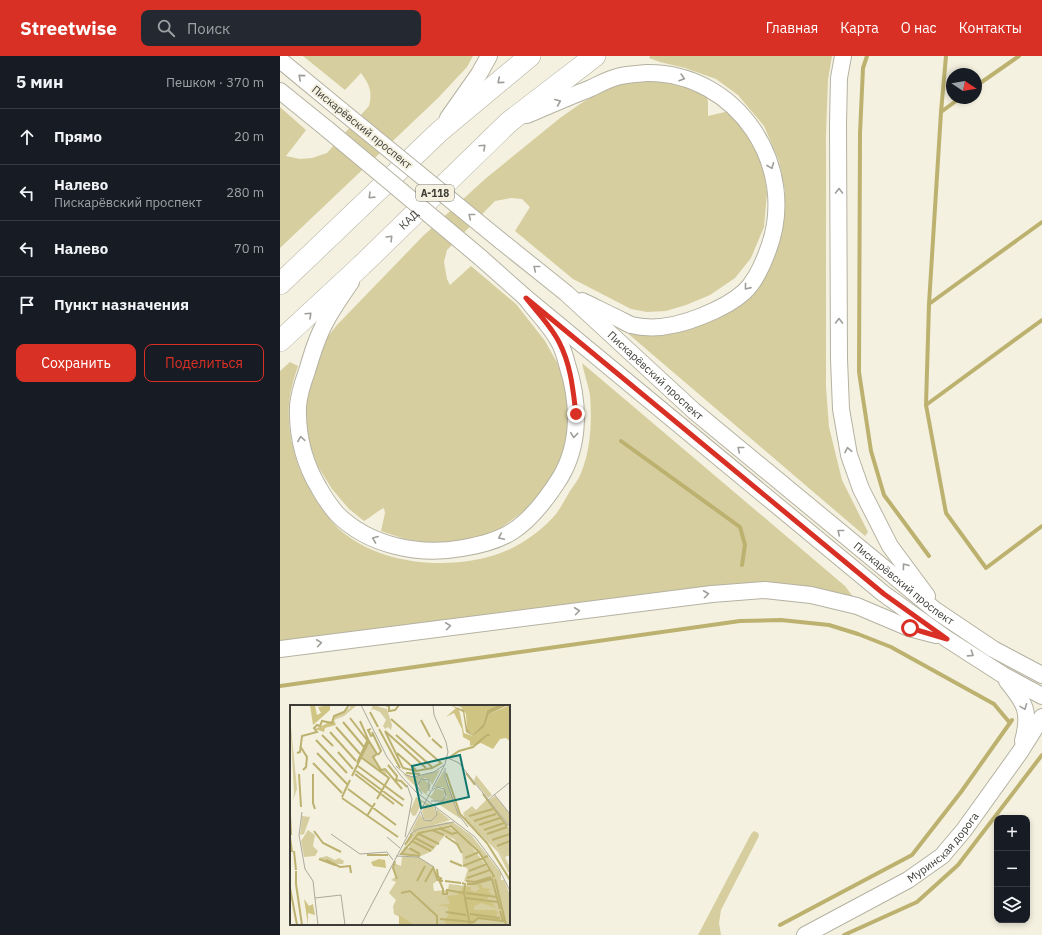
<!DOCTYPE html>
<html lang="ru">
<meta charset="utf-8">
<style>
:root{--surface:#171b24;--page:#242831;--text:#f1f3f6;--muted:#9ea1a6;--line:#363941;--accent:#d93025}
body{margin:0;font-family:"IBM Plex Sans",sans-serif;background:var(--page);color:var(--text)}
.controls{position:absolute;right:12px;bottom:12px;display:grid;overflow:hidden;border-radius:8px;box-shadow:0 2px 6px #0003}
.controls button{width:36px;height:36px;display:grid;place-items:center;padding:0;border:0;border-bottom:1px solid var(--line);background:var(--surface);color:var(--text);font:20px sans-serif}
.compass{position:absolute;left:666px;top:12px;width:36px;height:36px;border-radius:50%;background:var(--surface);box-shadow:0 2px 6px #0003;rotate:102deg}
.stop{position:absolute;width:12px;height:12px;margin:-9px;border:3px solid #d93025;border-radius:50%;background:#fff}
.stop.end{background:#d93025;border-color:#fff;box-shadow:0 1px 4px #0008}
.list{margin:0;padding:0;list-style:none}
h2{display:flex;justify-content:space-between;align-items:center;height:52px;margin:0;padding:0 16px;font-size:17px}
h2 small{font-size:13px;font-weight:400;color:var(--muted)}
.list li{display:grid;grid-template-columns:26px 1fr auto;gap:12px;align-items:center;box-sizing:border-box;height:56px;padding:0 16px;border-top:1px solid var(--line)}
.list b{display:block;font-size:15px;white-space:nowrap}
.list p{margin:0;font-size:13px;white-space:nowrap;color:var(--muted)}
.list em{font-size:13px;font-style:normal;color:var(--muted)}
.actions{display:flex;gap:8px;padding:12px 16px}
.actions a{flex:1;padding:9px 0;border:1px solid var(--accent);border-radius:8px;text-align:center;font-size:14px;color:var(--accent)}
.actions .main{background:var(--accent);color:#fff}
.icon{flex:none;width:22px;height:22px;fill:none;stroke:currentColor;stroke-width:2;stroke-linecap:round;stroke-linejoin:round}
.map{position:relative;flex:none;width:762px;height:879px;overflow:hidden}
header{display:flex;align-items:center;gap:24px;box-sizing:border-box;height:56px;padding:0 20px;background:var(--accent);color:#fff}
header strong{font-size:19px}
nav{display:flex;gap:22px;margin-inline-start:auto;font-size:14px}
.search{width:280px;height:36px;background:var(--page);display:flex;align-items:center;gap:10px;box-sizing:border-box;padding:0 14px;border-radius:8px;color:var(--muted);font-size:15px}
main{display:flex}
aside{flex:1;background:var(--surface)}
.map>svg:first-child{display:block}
</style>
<header>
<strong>Streetwise</strong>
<div class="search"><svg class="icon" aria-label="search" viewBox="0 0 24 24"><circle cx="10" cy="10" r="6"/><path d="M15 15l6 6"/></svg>Поиск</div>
<nav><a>Главная</a><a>Карта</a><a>О нас</a><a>Контакты</a></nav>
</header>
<main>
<aside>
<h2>5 мин<small>Пешком · 370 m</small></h2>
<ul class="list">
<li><svg class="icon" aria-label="ahead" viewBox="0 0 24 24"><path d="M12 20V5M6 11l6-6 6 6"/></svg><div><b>Прямо</b></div><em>20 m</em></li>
<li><svg class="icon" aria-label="left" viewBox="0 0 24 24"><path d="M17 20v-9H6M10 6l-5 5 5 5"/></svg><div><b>Налево</b><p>Пискарёвский проспект</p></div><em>280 m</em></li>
<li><svg class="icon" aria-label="left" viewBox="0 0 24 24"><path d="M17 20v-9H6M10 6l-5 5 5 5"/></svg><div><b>Налево</b></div><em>70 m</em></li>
<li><svg class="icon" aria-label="arrive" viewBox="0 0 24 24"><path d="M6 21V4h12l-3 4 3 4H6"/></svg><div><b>Пункт назначения</b></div></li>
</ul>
<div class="actions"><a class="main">Сохранить</a><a>Поделиться</a></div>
</aside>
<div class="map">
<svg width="762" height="879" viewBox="0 0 762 879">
<rect width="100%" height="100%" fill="#f4f1e0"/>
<g fill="#d6ce9f">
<path d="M 23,0 L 193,0 L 187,11 L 158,42 L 0,192 L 0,51 L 26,74 L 6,100 L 20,103 L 32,102 L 47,97 L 89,50 C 93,36 89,28 81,17 L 65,34 Z"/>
<polygon points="370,0 552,0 548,24 546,79 546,331 549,371 562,424 588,476 585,480 345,275 346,271 412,268 488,212 501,177 505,135 499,105 484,70 458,39 436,23 405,12 380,6 369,2"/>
<path d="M 354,24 L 375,24 L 400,28 L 426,38 L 428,46 L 428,60 L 449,55 L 469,81 L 483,111 L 487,137 L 484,171 L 471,202 L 455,222 L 430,239 L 406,249 L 386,255 L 367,256 L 351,253 L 293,223 L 235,175 L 250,151 L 242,143 L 231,142 L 215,145 L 167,194 L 164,206 L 167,223 L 170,229 L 191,210 L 236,248 L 265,285 L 279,310 L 287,338 L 288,377 L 280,407 L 267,429 L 255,443 L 244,455 L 218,474 L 201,480 L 176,486 L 148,487 L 125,483 L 101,475 L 105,457 L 104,452 C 97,455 91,461 84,465 L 69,453 L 52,433 L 37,409 L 29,385 L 25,360 L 26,343 L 41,289 L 57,269 L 143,180 L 205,123 L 280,62 L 303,46 L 327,33 Z"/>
<path d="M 10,306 L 18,310 C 14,322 10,335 9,348 C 7,377 15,408 29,432 C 37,447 47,461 59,473 C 101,511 177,516 228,494 C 246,486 264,472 276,458 C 281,451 286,442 290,435 C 294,429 299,423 301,417 C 311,393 312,364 310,339 C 308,328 304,317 302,307 L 565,530 L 574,542 L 496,528 L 0,586 L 0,315 Z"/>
<polygon points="474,775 478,777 479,780 441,854 439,867 441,879 418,879 471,778"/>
</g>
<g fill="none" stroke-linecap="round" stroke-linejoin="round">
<g stroke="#bcb16f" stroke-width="4">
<polyline points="587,0 583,12 580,77 579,316 591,395 604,439 649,500"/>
<polyline points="666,0 661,56 649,248 646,349 666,457 706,512 762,470"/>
<polyline points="696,30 739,0"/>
<polyline points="661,56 680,42"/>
<polyline points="649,248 762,166"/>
<polyline points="646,349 762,264"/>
<polyline points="341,385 460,471 465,489 462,509"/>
<polyline points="0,630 460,565 501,564 549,569 578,578 611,591 714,648 730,667"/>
<polyline points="500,869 632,799 681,736 732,664"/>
<polyline points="564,879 637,846 678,809 762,699"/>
</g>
<g stroke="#b5b2a2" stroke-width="18">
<g id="secondary">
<polyline points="563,0 559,22 558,68 559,303 561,353 569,399 581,433 610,490 647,540"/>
<polyline points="0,4 62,55"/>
<polyline points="0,35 47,73"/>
<path d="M 247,59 C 268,50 288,41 309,33 C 318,29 328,23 337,21 C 346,18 358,18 367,17 C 457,16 520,111 488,194 C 483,208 475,226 464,236 C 452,247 437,254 422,260 C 400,269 375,275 351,269 C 346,267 340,263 335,261 C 324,256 313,250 302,245"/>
<polyline points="168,62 199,18 209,0"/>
<path id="s1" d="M 221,185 L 286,237 L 414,355 L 655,554 L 713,593 L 762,619"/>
<polyline points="201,202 246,242 604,538 667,583 723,619 762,640"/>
<path d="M 71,226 C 62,239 53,252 46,265 C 37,281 32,298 27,315 C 23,326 19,338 18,350 C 17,379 24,407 39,432 C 44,441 50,450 57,458 C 89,490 139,500 183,492 C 201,489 218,485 233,475 C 253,462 268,441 280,422 C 301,387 299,345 287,308 C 285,300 283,292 278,284 C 270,269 256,256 246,242"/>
<polyline points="0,593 432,538 485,534 531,539 577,550 629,572 656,579"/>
<path d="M 727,625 C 745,647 751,656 743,685"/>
<path id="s2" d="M 525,879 L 628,824 L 662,800 L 684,774 L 740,696 L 762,661"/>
</g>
</g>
<g stroke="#b5b2a2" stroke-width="22">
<g id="highway">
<polyline points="0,228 160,75 250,0"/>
<path id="s3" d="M 0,285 L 82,209 L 229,66 L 315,0"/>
</g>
</g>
<use href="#secondary" stroke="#fff" stroke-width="16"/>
<use href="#highway" stroke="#fff" stroke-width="21"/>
<g stroke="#b5b2a2" stroke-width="18" stroke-linecap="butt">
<g id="secondary-bridge">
<polyline points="62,55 221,185"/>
<polyline points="47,73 201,202"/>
</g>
</g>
<use href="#secondary-bridge" stroke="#fff" stroke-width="16"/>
</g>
<defs><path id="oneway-chevron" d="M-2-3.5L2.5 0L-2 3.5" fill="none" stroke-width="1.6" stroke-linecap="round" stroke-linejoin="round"/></defs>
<g stroke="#9e9e9a">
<use href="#oneway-chevron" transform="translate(21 21) rotate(-140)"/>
<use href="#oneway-chevron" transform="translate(402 22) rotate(16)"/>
<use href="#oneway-chevron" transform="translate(220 25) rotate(140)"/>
<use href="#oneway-chevron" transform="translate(278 46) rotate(-23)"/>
<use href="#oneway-chevron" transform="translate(203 91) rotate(-43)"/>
<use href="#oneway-chevron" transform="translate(491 110) rotate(68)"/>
<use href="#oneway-chevron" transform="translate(559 135) rotate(-90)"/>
<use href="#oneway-chevron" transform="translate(91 140) rotate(136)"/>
<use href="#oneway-chevron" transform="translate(191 160) rotate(-141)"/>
<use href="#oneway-chevron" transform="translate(110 182) rotate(-45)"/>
<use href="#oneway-chevron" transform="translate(256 212) rotate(-141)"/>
<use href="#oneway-chevron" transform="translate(467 231) rotate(129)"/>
<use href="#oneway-chevron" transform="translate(29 259) rotate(-43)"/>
<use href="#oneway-chevron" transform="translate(559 265) rotate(-90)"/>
<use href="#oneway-chevron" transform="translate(294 379) rotate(96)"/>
<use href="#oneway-chevron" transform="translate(21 383) rotate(-99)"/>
<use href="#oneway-chevron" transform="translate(460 393) rotate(-141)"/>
<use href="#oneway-chevron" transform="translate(568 394) rotate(-101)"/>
<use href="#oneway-chevron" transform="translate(560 476) rotate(-141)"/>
<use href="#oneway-chevron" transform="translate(221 481) rotate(155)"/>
<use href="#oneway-chevron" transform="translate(95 483) rotate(-159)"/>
<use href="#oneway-chevron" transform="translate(625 510) rotate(-127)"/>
<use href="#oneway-chevron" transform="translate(426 538) rotate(-7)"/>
<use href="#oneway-chevron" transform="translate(297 555) rotate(-7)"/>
<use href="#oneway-chevron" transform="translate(168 570) rotate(-8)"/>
<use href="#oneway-chevron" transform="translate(39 587) rotate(-8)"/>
<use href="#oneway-chevron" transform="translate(691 598) rotate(33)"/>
<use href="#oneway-chevron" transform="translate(744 651) rotate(69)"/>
</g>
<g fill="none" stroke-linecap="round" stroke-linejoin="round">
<path stroke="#d93025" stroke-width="5" d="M 296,358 C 293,334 291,309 279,286 C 271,270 257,256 246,242 L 604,538 L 667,583 L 630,572"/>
</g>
<g text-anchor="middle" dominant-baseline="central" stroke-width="4" stroke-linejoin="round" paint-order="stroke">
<rect fill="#f4f1e0" stroke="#747269" stroke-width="1" x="136" y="129" width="38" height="16" rx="3"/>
<g font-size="10" font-weight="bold" fill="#3d3c36">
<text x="155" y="137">А-118</text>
</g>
<g font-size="11" fill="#3d3c36" stroke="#f4f1e0">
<text transform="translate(82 71) rotate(39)">Пискарёвский проспект</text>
<text stroke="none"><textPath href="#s3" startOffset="177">КАД</textPath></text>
<text stroke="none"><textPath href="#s1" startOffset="205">Пискарёвский проспект</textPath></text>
<text stroke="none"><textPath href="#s1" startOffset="529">Пискарёвский проспект</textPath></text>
<text stroke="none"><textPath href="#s2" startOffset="165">Муринская дорога</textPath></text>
</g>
</g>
<g transform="translate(10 649)">
<rect width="220" height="220" fill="#f4f1e0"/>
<path d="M 60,0 L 66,1 L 54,11 L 44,15 L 44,11 L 60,3 ZM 83,0 L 97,4 L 102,20 L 101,25 L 98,22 L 95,24 L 93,21 L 96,15 L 90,7 L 83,4 L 81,6 ZM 0,12 L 7,84 L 3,95 L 4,88 ZM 79,35 L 87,49 L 83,53 L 90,65 L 95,65 L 98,72 L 71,52 ZM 150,65 L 142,80 L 139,75 L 135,73 L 129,75 L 126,82 L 113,69 L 126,72 ZM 154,65 L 155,73 L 171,114 L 147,98 L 157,92 L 153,82 L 144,82 ZM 186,70 L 202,90 L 198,93 L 184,76 ZM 134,74 L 141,80 L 136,89 L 141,91 L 146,83 L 155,86 L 154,95 L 145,96 L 130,85 L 128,77 ZM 205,91 L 220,109 L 220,122 L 199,95 ZM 126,92 L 144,102 L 146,110 L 142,115 L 134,114 L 132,106 L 136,100 L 132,97 L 126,110 L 123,111 L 120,106 ZM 147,104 L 160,115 L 121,127 L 130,109 L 134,115 L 144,114 ZM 173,108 L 198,130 L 220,162 L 220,166 L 218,167 L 208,147 L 175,114 ZM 157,117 L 163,117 L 182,131 L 211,168 L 211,175 L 214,175 L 220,190 L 220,220 L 124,220 L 104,209 L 103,201 L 106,195 L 99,188 L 106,177 L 101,175 L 107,171 L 102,163 L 104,158 L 111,161 L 112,152 L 128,152 L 144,162 L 148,175 L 143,179 L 144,186 L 158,185 L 159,179 L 176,181 L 177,177 L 187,177 L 205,171 L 184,141 L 159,120 L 129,127 L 115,141 L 121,128 L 128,124 Z" fill="#d6ce9f"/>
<path d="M 20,0 L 25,1 L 27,10 L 31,8 L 28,2 L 40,0 L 40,5 L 23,20 ZM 164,0 L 208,0 L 197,5 L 193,19 L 182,30 L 177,23 L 176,9 L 171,2 ZM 220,0 L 220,36 L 216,33 L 210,34 L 203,44 L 191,38 L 180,41 L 180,36 L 173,32 L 172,24 L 164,8 L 156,12 L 166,3 L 169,4 L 174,28 L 183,31 L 193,22 L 199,9 ZM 44,15 L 46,20 L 35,23 L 34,27 L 25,24 ZM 89,154 L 95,155 L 96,163 L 83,161 L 81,157 ZM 191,179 L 193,183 L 201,184 L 198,186 L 203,191 L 199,190 L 198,194 L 184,194 L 201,197 L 206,203 L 191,198 L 184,201 L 184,205 L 206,205 L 208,208 L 206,211 L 211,215 L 188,214 L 182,220 L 157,220 L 154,216 L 159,209 L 158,202 L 148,200 L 160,199 L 157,191 L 167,190 L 173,182 L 181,182 L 180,185 L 186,187 L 190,183 L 186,180 ZM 14,194 L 19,201 L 23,199 L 25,210 L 18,208 L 18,220 ZM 109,210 L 123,219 L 124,220 L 109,220 Z" fill="#d0c482"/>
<path d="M 197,94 L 220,124 L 220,150 L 215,152 L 220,162 L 198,130 L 173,108 L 182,101 L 186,105 ZM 150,122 L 159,122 L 176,134 L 204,171 L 187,177 L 174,176 L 178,164 L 173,161 L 172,145 L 164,134 L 155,130 L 142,146 L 131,151 L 110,150 L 115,141 L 120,144 L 120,140 L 130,128 Z" fill="#d6ce9f"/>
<path d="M 12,111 L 20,112 L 14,129 L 10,130 ZM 18,125 L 25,130 L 23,141 L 28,146 L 25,151 L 14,152 L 11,136 ZM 37,151 L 45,155 L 49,153 L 54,156 L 53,159 L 40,159 L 29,153 Z" fill="#d6ce9f"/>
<path d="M 160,0 L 174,5 L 177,23 L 182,30 L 193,19 L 197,5 L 208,0 L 218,0 L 199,9 L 194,22 L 183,31 L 176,27 L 173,7 Z" fill="#bcb16f"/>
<path fill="none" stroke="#bcb16f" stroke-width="2" d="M 67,0 L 82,0M 95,0 L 99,1 L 99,6 L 105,5 L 109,0M 80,7 L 88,22M 60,13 L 77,35M 131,15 L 140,32M 53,17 L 74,42M 46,22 L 70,49M 81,24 L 78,25 L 81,31 L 83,30M 89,24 L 110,63M 95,26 L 113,63 L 126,66 L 142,63 L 151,58 L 101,14M 95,26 L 136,63M 40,27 L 66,56M 82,27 L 91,46 L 88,50M 32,30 L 43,41M 106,30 L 142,62M 142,34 L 152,43M 26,35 L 57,68M 10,41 L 17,52 L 16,62 L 13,65M 48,47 L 63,64M 7,48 L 10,47 L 12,31 L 27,27 L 24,23 L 27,20 L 30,21 L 32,16 L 42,18 L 44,11 L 54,7 L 59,0M 27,48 L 57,79M 107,48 L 126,65M 160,52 L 169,46 L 183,42 L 197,30 L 200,30M 72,53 L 99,73 L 87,94M 23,58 L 52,88M 67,58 L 78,34 L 70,16M 98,60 L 107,71 L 106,75 L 111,76 L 117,82M 68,61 L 114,95M 66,66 L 113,101M 116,68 L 130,69M 156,68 L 170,109 L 197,138 L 220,175M 176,68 L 185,80M 9,69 L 11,102M 23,69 L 23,98 L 25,104M 65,69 L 104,99M 62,71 L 79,36 L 87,49 L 83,52 L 91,65 L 95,64 L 112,84M 58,84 L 106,120M 193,89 L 217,121M 52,92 L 60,75M 52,93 L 108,132M 0,110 L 1,130M 77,111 L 85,98M 179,111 L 203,104M 184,116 L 206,109M 189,120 L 210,113M 149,123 L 162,129 L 168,127M 142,125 L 154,130M 194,125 L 214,118M 24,126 L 33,138 L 51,147M 129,129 L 149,139M 197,129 L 217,122M 155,131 L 167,139 L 172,148M 0,133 L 2,147M 125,133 L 144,143M 202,135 L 220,129M 122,136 L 141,146M 115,140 L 122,129M 207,141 L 220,136M 119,143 L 130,149M 4,146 L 6,165M 77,150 L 98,150M 130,151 L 111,149 L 129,128 L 161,121 L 189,147 L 204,171 L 202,172M 175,153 L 189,147M 29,154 L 45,160M 36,155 L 50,162 L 60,161 L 61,168M 105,156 L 103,163 L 107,174M 160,156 L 172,161M 173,161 L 198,151M 143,162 L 148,176M 147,164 L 148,172 L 152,174M 179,166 L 197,159M 177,173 L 200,165M 205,174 L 216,220M 127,176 L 135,161M 153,176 L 149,175 L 153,184 L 153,189 L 157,189 L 157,185 L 174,188M 155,176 L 171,178M 176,176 L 185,177 L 201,172M 135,177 L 143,163M 172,178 L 175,179 L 174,188 L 180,220M 6,179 L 12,220M 6,179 L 6,166M 177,179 L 184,179 L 202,174 L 210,204M 0,183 L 7,220M 111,188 L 120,186 L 147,211 L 147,220M 176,188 L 207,192M 176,193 L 208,197M 156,207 L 176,210M 180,209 L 210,213M 150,214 L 184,217 L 188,213 L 213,216 L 210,206"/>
<path fill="none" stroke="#aba99c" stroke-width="1" d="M 71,0 L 97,52 L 111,71 L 126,87 L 185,132 L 209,164 L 220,186M 156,52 L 169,58 L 220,122M 106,61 L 116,70 L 123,72 L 144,67 L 154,60M 155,63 L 155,72 L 168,109 L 178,122M 142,84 L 155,59 L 158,47 L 156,37 L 144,10 L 143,0M 132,89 L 127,81 L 131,74 L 139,75 L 139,86M 204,89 L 220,109M 198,95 L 220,77M 12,107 L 9,130 L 15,164M 131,107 L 134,115 L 141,116 L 147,110 L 145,102M 41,129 L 70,149 L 97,147 L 103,155M 120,129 L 128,124 L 164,117M 97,132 L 110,143M 115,132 L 122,94 L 117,80M 106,151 L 128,152 L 144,162M 15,164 L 23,176 L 28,220M 25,193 L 51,190 L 55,220M 71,220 L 141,86 L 147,82 L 154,84 L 156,90 L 153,96 L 141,96"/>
<path fill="#0f766e" fill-opacity="0.15" stroke="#0f766e" stroke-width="2" d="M 170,50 L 179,92 L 131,103 L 122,61 Z"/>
<rect width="220" height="220" fill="none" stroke="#3d3c36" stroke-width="2"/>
</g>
</svg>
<div class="controls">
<button>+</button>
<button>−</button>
<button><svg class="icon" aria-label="layers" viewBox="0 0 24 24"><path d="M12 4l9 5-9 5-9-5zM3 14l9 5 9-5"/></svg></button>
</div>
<svg class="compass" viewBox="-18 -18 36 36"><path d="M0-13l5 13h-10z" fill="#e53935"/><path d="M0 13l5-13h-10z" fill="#9ea1a6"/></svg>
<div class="stop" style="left:630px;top:572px"></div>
<div class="stop end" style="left:296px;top:358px"></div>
</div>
</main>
